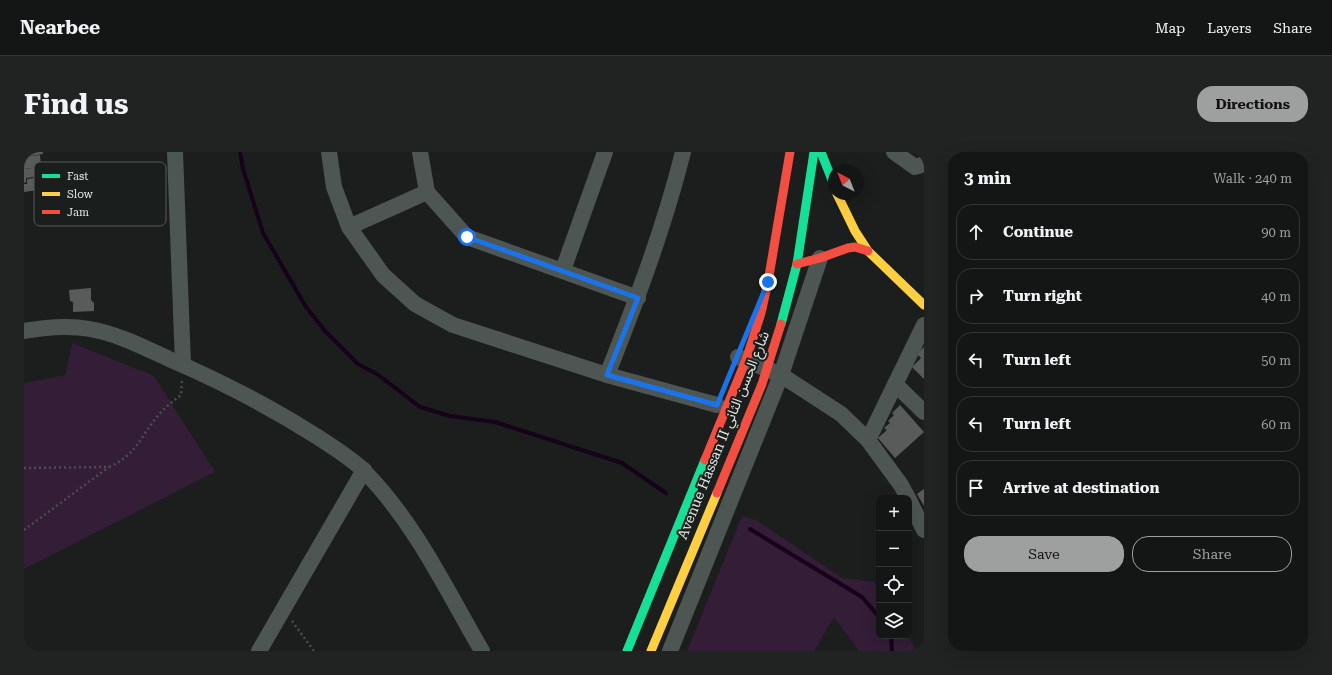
<!DOCTYPE html>
<meta charset="utf-8">
<style>
:root{--surface:#141616;--page:#212323;--text:#f1f3f6;--muted:#9d9fa1;--line:#333535;--accent:#9da09e}
body{margin:0;font-family:"Roboto Serif","Noto Sans Arabic",serif;background:var(--page);color:var(--text)}
.controls{position:absolute;right:12px;bottom:12px;display:grid;overflow:hidden;border-radius:8px;box-shadow:0 4px 16px #0002}
.controls button{width:36px;height:36px;display:grid;place-items:center;padding:0;border:0;border-bottom:1px solid var(--line);background:var(--surface);color:var(--text);font:20px sans-serif}
.compass{position:absolute;left:804px;top:12px;width:36px;height:36px;border-radius:50%;background:var(--surface);box-shadow:0 4px 16px #0002;rotate:318deg}
.stop{position:absolute;width:12px;height:12px;margin:-9px;border:3px solid #1a73e8;border-radius:50%;background:#fff}
.stop.end{background:#1a73e8;border-color:#fff;box-shadow:0 1px 4px #0008}
.list{margin:0;padding:0;list-style:none}
h2{display:flex;justify-content:space-between;align-items:center;height:52px;margin:0;padding:0 16px;font-size:17px}
h2 small{font-size:13px;font-weight:400;color:var(--muted)}
.list li{display:grid;grid-template-columns:26px 1fr auto;gap:12px;align-items:center;box-sizing:border-box;height:56px;margin:0 8px 8px;padding:0 8px;border:1px solid var(--line);border-radius:16px}
.list b{display:block;font-size:15px;white-space:nowrap}
.list em{font-size:13px;font-style:normal;color:var(--muted)}
.actions{display:flex;gap:8px;padding:12px 16px}
.actions a{flex:1;padding:9px 0;border:1px solid var(--accent);border-radius:16px;text-align:center;font-size:14px;color:var(--accent)}
.actions .main{background:var(--accent);color:#111}
.icon{flex:none;width:22px;height:22px;fill:none;stroke:currentColor;stroke-width:2;stroke-linecap:round;stroke-linejoin:round}
.map{position:relative;flex:none;width:900px;height:499px;overflow:hidden;border-radius:16px}
header{display:flex;align-items:center;gap:24px;box-sizing:border-box;height:56px;padding:0 20px;background:var(--surface);border-bottom:1px solid var(--line)}
header strong{font-size:19px}
nav{display:flex;gap:22px;margin-inline-start:auto;font-size:14px}
.intro{display:flex;align-items:center;justify-content:space-between;box-sizing:border-box;height:96px;padding:0 24px}
h1{margin:0;font-size:28px}
.button{padding:10px 18px;border-radius:16px;background:var(--accent);color:#111;font-size:14px;font-weight:700}
main{display:flex;gap:24px;padding:0 24px}
aside{flex:1;background:var(--surface);border-radius:16px;box-shadow:0 4px 16px #0002}
.map>svg:first-child{display:block}
</style>
<header>
<strong>Nearbee</strong>
<nav><a>Map</a><a>Layers</a><a>Share</a></nav>
</header>
<div class="intro"><h1>Find us</h1><a class="button">Directions</a></div>
<main>
<div class="map">
<svg width="900" height="499" viewBox="0 0 900 499">
<rect width="100%" height="100%" fill="#1b1e1d"/>
<g fill="#331d37">
<polygon points="48,191 130,224 191,320 0,417 0,231 41,223"/>
<polygon points="718,364 732,368 818,426 850,430 855,438 855,484 884,484 893,499 835,499 810,465 790,499 663,499"/>
</g>
<g fill="none" stroke-linecap="round" stroke-linejoin="round">
<g stroke="#16031a" stroke-width="4">
<polyline points="216,0 219,17 239,81 282,155 301,179 334,212 353,222 396,255 426,264 471,270 598,311 642,341"/>
<polyline points="726,377 838,445 855,465"/>
<polyline points="867,484 868,499"/>
</g>
</g>
<g fill="#585b5a">
<polygon points="0,0 19,0 19,2 0,5"/>
<polygon points="16,3 17,15 0,17 0,5"/>
<polygon points="16,15 17,24 2,26 2,30 0,31 0,17"/>
<polygon points="17,25 21,37 0,40 0,32 3,32 3,27"/>
<polygon points="67,136 67,148 70,151 70,159 49,160 49,150 46,149 45,138"/>
<polygon points="900,195 900,227 888,215 897,206 893,202"/>
<polygon points="876,253 900,280 871,306 854,286 863,278 860,276 866,271 864,269 870,263 868,261"/>
<polygon points="900,337 900,354 893,342"/>
</g>
<g fill="none" stroke-linecap="round" stroke-linejoin="round">
<g stroke="#494f4c" stroke-width="2.5" stroke-dasharray="2 3" stroke-linecap="butt">
<path d="M 0,316 L 85,315 C 112,303 115,287 132,266 C 139,257 148,250 157,243 L 158,227"/>
<polyline points="0,378 85,315"/>
<polyline points="268,469 290,499"/>
</g>
<g stroke="#4d5652" stroke-width="16">
<polyline points="151,0 159,213"/>
<polyline points="305,0 310,35 325,75 359,123 391,152 429,173 583,223 693,253"/>
<polyline points="396,0 403,40 443,85 614,146"/>
<polyline points="870,0 891,15 900,12"/>
<polyline points="325,75 403,40"/>
<polyline points="539,118 581,0"/>
<path d="M 0,179 C 22,175 44,173 66,177 C 94,182 119,195 145,207 C 196,229 245,254 292,284 C 306,293 330,308 341,320 C 391,371 422,437 458,499"/>
<polyline points="714,205 757,223 817,262 844,288 877,333 884,346"/>
<path d="M 583,223 C 612,150 640,76 659,0"/>
<polyline points="871,232 900,260"/>
<polyline points="844,288 900,173"/>
<polyline points="885,348 900,378"/>
<polyline points="235,499 340,318"/>
<polyline points="646,499 757,223 796,106"/>
</g>
<g stroke="#16e098" stroke-width="9">
<polyline points="797,0 810,33"/>
<polyline points="757,172 773,112 790,0"/>
<polyline points="603,499 681,308"/>
</g>
<g stroke="#ffcf43" stroke-width="9">
<polyline points="813,42 831,79 844,99 900,153"/>
<polyline points="627,499 693,341"/>
</g>
<g stroke="#f24e42" stroke-width="9">
<polyline points="773,112 796,106 824,96 831,95 844,99"/>
<polyline points="681,308 722,208 737,161 744,130 766,0"/>
<polyline points="693,341 738,232 757,172"/>
</g>
</g>
<g fill="none" stroke-linecap="round" stroke-linejoin="round">
<polyline stroke="#1a73e8" stroke-width="5" points="443,85 614,146 583,223 693,253 744,130"/>
</g>
<g text-anchor="middle" dominant-baseline="central" stroke-width="4" stroke-linejoin="round" paint-order="stroke">
<g font-size="14" fill="#e3e6e4" stroke="#1a1f1d">
<text transform="translate(699 283) rotate(-68)">Avenue Hassan II شارع الحسن الثاني</text>
</g>
</g>
<rect x="10" y="10" width="132" height="64" rx="6" fill="#1a1f1d" stroke="#565b59" stroke-width="1"/>
<rect x="18" y="22" width="18" height="4" fill="#16e098"/>
<rect x="18" y="40" width="18" height="4" fill="#ffcf43"/>
<rect x="18" y="58" width="18" height="4" fill="#f24e42"/>
<g font-size="11" fill="#e3e6e4">
<text x="43" y="28">Fast</text>
<text x="43" y="46">Slow</text>
<text x="43" y="64">Jam</text>
</g>
</svg>
<div class="controls">
<button>+</button>
<button>−</button>
<button><svg class="icon" aria-label="locate" viewBox="0 0 24 24"><circle cx="12" cy="12" r="6"/><path d="M12 2v4M12 18v4M2 12h4M18 12h4"/></svg></button>
<button><svg class="icon" aria-label="layers" viewBox="0 0 24 24"><path d="M12 4l9 5-9 5-9-5zM3 14l9 5 9-5"/></svg></button>
</div>
<svg class="compass" viewBox="-18 -18 36 36"><path d="M0-13l5 13h-10z" fill="#e53935"/><path d="M0 13l5-13h-10z" fill="#9d9fa1"/></svg>
<div class="stop" style="left:443px;top:85px"></div>
<div class="stop end" style="left:744px;top:130px"></div>
</div>
<aside>
<h2>3 min<small>Walk · 240 m</small></h2>
<ul class="list">
<li><svg class="icon" aria-label="ahead" viewBox="0 0 24 24"><path d="M12 20V5M6 11l6-6 6 6"/></svg><div><b>Continue</b></div><em>90 m</em></li>
<li><svg class="icon" aria-label="right" viewBox="0 0 24 24"><path d="M7 20v-9h11M14 6l5 5-5 5"/></svg><div><b>Turn right</b></div><em>40 m</em></li>
<li><svg class="icon" aria-label="left" viewBox="0 0 24 24"><path d="M17 20v-9H6M10 6l-5 5 5 5"/></svg><div><b>Turn left</b></div><em>50 m</em></li>
<li><svg class="icon" aria-label="left" viewBox="0 0 24 24"><path d="M17 20v-9H6M10 6l-5 5 5 5"/></svg><div><b>Turn left</b></div><em>60 m</em></li>
<li><svg class="icon" aria-label="arrive" viewBox="0 0 24 24"><path d="M6 21V4h12l-3 4 3 4H6"/></svg><div><b>Arrive at destination</b></div></li>
</ul>
<div class="actions"><a class="main">Save</a><a>Share</a></div>
</aside>
</main>
